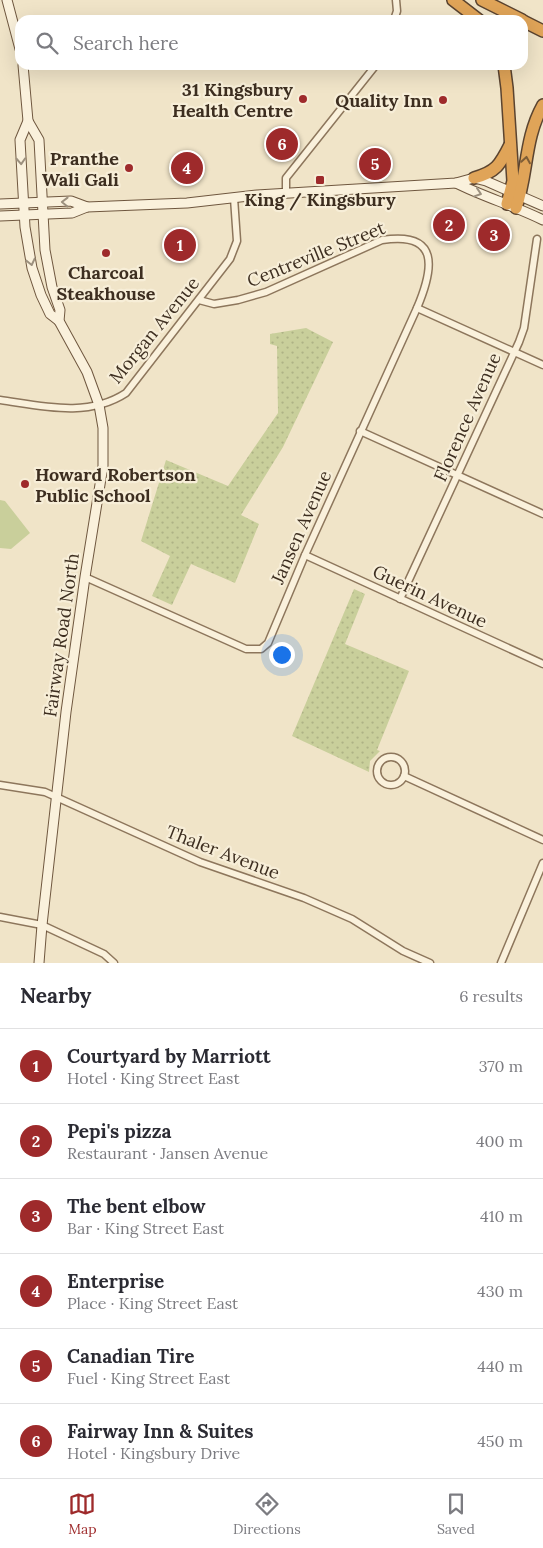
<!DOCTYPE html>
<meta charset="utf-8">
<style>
:root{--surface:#fff;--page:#f2f2f3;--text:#2b2b33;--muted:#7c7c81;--line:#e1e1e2;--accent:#9e2a2b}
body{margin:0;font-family:Lora,serif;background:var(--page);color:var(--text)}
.you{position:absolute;left:281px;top:654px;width:18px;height:18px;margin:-12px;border:4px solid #fff;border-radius:50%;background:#1a73e8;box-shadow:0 0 0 8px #1a73e833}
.badge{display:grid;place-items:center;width:32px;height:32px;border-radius:50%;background:var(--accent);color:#fff;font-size:16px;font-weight:700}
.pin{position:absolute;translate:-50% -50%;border:2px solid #fff;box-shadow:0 1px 5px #0006}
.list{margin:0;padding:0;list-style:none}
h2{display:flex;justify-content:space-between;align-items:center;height:65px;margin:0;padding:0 20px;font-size:21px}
h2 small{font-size:16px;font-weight:400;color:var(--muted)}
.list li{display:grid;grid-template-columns:32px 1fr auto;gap:15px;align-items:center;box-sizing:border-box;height:75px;padding:0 20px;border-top:1px solid var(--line)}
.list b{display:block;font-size:19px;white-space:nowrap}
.list p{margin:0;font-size:16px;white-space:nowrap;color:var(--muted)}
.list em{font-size:16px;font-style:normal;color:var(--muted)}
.icon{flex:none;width:28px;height:28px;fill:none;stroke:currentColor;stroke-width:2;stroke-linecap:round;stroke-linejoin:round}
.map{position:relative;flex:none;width:543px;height:963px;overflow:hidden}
.search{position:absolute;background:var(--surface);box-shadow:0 5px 20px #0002;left:15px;right:15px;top:15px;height:55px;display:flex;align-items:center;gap:12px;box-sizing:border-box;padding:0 18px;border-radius:15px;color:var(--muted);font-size:19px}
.sheet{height:515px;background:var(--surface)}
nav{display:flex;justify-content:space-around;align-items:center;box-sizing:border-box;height:70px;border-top:1px solid var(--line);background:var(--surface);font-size:14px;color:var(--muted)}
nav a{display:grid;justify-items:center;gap:2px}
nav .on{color:var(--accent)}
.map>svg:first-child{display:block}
</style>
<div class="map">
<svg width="543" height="963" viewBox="0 0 543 963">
<defs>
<pattern id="grass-dots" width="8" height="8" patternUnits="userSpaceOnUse" patternTransform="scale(1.25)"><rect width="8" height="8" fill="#c9cf9b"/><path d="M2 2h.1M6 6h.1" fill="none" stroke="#aeb285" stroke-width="1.8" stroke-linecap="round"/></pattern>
</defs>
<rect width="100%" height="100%" fill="#f0e4c8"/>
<g fill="url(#grass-dots)">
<polygon points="306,328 333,342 283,447 241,515 259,524 235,583 191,564 172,605 152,596 170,556 141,541 166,460 228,486 278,413 277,346 270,344 270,334"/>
<polygon points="354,589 365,594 345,644 409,671 377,750 380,751 370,761 369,772 292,736"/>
</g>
<polygon fill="#c9cf9b" points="0,500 5,501 30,533 11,549 0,548"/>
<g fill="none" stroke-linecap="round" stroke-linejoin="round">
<g stroke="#8d765c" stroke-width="9">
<g id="street">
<polyline points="394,20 397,11 396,0"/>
<polyline points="286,193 286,178 376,65"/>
<polyline points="417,308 543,365"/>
<path d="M 0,400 C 42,406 88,418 126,393 L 230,259 L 237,241 L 234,198"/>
<polyline points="360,431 543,514"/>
<polyline points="305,555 543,664"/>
<path d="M 85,577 L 246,649 L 261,649 L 268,643 L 305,555 L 417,308 C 434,268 440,231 382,240 L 266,292 L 238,300 L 214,304 L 199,300"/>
<polyline points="400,599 519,342 524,328 537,239"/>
<circle cx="391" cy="771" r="14"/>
<polyline points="404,776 543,840"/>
<polyline points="0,785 45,792 200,862 304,898 352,919 403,951 430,963"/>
<polyline points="0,917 42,925 104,954 114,963"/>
<polyline points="501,963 543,863"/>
</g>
</g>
<g stroke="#6f573f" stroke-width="11">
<g id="secondary">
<polyline points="7,0 20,49"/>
<polyline points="23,65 28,121 20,140 25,227 32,268 41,295 50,314 59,321"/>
<polyline points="28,121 39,140 45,250 52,287 60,310 59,321 87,372 99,405 103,428 103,466 85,577 66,712 42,925 39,963"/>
<path d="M 456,183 C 484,197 515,206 543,220"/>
<polyline points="0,204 71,201 87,207"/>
<polyline points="0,216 72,213 87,207 187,203 257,195 456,183 474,178 486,181 543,206"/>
</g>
</g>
<g stroke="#5b4430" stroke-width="14">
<g id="highway">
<polyline points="453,0 479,20"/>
<polyline points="482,0 522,20"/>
<polyline points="523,21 543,31"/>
<polyline points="504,65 507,88 513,181 507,204"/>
<path d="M 474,178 C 496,172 500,165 510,145"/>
<path d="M 516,208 C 528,173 524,139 543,105"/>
</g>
</g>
<use href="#street" stroke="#faf1dc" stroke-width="6"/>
<use href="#secondary" stroke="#faf1dc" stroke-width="9"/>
<use href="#highway" stroke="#e0a458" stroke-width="11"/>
</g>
<defs><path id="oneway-chevron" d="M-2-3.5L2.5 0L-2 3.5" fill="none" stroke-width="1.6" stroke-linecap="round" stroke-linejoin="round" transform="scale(1.25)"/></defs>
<use stroke="#7e5d36" href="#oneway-chevron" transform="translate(526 160) rotate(-81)"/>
<g stroke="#9c907e">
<use href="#oneway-chevron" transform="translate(21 161) rotate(87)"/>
<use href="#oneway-chevron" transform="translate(478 193) rotate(18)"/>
<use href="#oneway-chevron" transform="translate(65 202) rotate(-179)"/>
<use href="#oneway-chevron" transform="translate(31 262) rotate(77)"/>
</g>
<g fill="#9e2a2b" stroke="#f7eed8" stroke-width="2">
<circle cx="303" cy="99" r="5"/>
<circle cx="443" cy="100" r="5"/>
<circle cx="129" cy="168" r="5"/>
<rect x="315" y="175" width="10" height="10" rx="2.5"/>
<circle cx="106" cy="253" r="5"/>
<circle cx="25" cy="484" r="5"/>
</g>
<g text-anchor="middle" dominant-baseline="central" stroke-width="4.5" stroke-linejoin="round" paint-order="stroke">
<g font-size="18" font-weight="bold" fill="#3d2e20" stroke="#f7eed8" text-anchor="end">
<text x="293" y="89">31 Kingsbury<tspan x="293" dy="21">Health Centre</tspan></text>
<text x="433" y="100">Quality Inn</text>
<text x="119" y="158">Pranthe<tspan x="119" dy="21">Wali Gali</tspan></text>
<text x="320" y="199" text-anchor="middle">King / Kingsbury</text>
<text x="106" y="272" text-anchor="middle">Charcoal<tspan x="106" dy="21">Steakhouse</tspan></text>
<text x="35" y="474" text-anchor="start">Howard Robertson<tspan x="35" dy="21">Public School</tspan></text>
</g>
<g font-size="18" fill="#3d2e20" stroke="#f7eed8">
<text transform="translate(316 254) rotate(-22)">Centreville Street</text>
<text transform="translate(154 330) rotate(-51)">Morgan Avenue</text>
<text transform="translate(467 417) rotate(-66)">Florence Avenue</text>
<text transform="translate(301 527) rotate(-66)">Jansen Avenue</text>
<text transform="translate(430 596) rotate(25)">Guerin Avenue</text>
<text transform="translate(61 635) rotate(-82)">Fairway Road North</text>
<text transform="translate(223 852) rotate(21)">Thaler Avenue</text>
</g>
</g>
</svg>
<div class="you"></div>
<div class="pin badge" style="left:180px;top:245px">1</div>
<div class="pin badge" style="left:449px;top:225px">2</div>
<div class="pin badge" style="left:494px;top:235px">3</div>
<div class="pin badge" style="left:187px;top:168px">4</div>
<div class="pin badge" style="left:375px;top:164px">5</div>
<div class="pin badge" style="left:282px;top:144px">6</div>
<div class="search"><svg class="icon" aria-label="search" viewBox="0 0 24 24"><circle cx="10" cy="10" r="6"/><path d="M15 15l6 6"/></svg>Search here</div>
</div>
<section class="sheet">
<h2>Nearby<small>6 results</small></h2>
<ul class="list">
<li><span class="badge">1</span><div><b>Courtyard by Marriott</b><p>Hotel · King Street East</p></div><em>370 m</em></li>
<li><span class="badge">2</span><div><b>Pepi's pizza</b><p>Restaurant · Jansen Avenue</p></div><em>400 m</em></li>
<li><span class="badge">3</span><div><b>The bent elbow</b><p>Bar · King Street East</p></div><em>410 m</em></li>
<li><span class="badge">4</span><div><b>Enterprise</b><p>Place · King Street East</p></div><em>430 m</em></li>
<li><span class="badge">5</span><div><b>Canadian Tire</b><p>Fuel · King Street East</p></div><em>440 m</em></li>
<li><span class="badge">6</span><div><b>Fairway Inn &amp; Suites</b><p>Hotel · Kingsbury Drive</p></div><em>450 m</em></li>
</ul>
</section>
<nav>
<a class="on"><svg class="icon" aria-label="map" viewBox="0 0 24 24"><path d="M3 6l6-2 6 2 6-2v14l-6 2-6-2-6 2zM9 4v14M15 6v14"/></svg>Map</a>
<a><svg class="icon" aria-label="directions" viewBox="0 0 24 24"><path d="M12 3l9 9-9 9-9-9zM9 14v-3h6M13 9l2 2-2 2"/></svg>Directions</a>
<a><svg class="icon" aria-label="saved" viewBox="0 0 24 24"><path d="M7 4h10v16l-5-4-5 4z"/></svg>Saved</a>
</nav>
